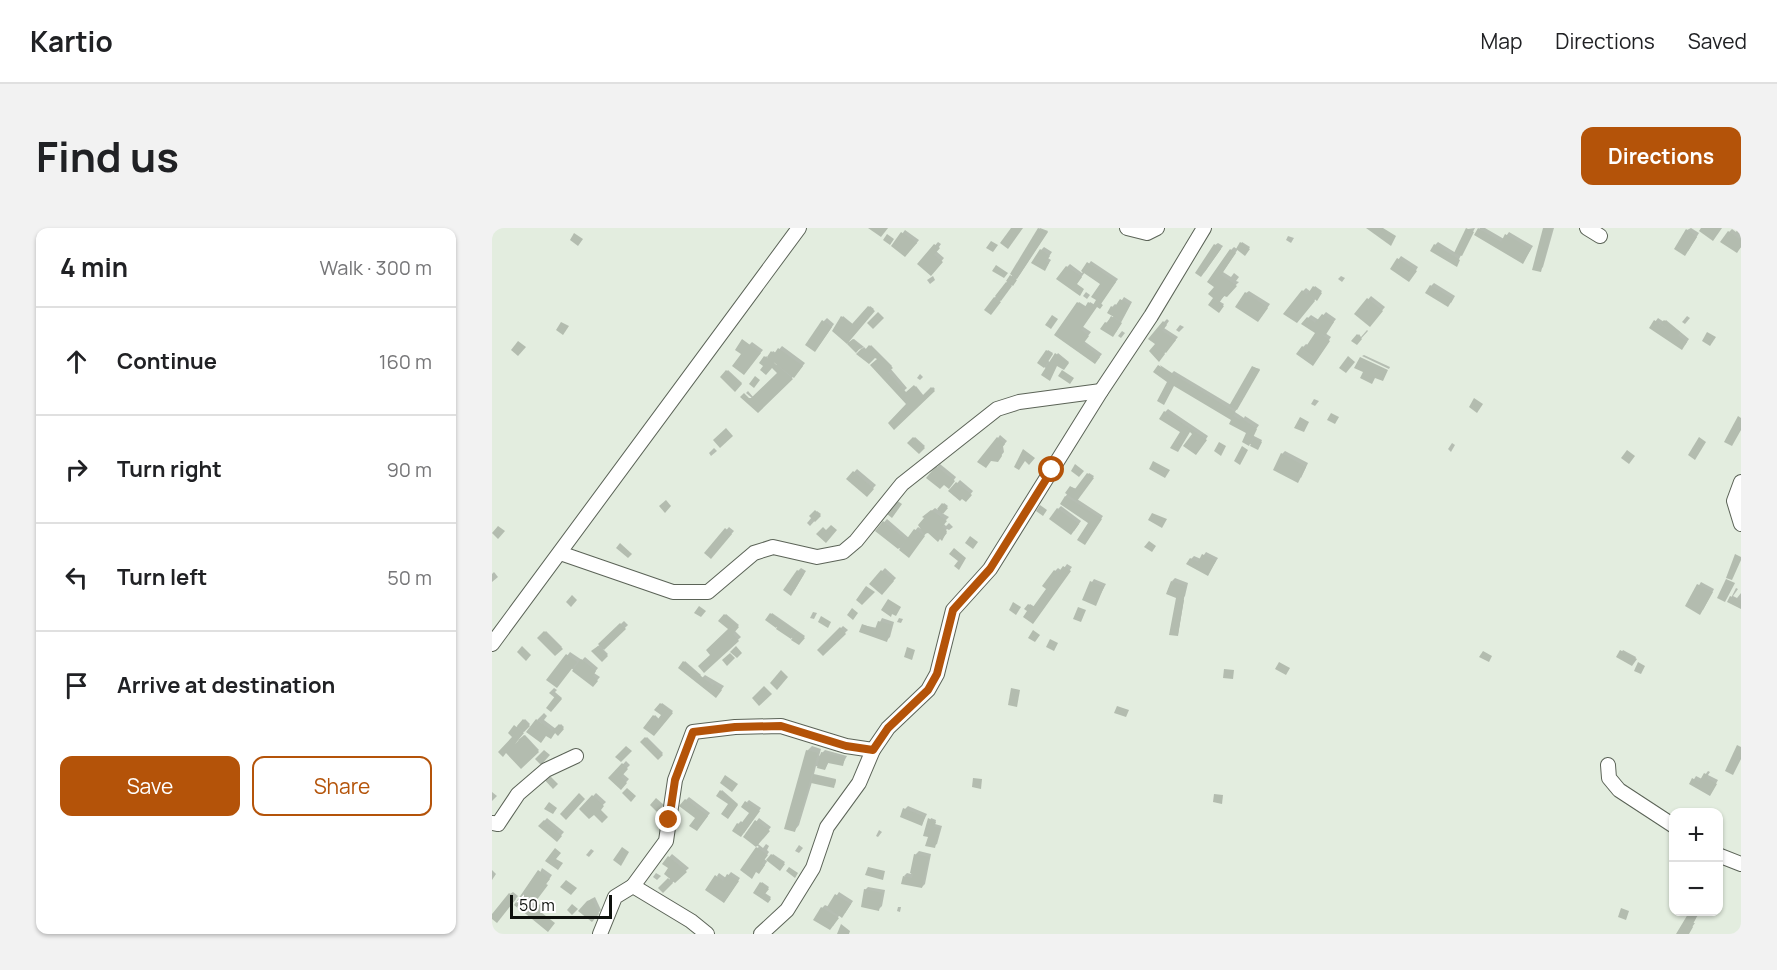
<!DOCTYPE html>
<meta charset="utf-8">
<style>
:root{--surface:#fff;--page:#f2f2f2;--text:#202124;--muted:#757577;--line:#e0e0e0;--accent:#b45309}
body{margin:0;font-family:Manrope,sans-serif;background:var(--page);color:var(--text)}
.controls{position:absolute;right:18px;bottom:18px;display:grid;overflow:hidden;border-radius:12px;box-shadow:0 2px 4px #0004}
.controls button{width:54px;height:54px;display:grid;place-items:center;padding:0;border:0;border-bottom:2px solid var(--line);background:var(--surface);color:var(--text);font:30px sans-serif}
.scale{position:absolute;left:18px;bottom:15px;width:102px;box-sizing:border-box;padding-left:6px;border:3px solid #0e110d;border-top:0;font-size:16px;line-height:21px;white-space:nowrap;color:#0e110d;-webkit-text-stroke:4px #fff;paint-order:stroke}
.stop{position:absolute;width:18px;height:18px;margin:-14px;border:4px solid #b45309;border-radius:50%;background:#fff}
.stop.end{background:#b45309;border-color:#fff;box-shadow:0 2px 6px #0008}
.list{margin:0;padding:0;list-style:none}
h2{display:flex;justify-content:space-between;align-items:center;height:78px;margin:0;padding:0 24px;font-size:26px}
h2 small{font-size:20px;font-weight:400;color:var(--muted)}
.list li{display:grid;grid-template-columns:39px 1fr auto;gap:18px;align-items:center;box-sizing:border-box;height:108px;padding:0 24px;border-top:2px solid var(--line)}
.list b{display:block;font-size:22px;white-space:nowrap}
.list em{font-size:20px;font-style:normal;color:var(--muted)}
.actions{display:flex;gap:12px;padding:18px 24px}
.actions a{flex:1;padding:14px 0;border:2px solid var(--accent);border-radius:12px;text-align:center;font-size:21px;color:var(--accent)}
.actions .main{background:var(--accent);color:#fff}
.icon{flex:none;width:33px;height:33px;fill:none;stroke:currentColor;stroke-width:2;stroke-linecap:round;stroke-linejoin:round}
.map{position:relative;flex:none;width:1249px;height:706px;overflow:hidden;border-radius:12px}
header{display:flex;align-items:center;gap:36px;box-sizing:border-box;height:84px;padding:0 30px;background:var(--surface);border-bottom:2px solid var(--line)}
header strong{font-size:28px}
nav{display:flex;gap:33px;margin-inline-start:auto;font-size:21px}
.intro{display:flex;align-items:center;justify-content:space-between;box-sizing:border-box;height:144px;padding:0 36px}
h1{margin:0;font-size:42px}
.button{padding:15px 27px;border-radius:12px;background:var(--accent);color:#fff;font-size:21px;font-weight:700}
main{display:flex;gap:36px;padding:0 36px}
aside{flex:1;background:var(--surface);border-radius:12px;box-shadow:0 2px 4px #0004}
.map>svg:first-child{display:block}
</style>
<header>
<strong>Kartio</strong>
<nav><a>Map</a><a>Directions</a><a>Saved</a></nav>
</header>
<div class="intro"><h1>Find us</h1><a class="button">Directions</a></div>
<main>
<aside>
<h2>4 min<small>Walk · 300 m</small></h2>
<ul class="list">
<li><svg class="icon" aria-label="ahead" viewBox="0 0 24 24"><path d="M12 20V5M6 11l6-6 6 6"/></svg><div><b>Continue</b></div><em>160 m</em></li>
<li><svg class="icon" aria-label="right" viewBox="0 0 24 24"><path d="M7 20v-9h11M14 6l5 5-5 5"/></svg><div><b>Turn right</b></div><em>90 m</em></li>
<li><svg class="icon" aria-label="left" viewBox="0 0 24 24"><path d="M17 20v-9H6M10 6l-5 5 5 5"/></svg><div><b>Turn left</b></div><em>50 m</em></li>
<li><svg class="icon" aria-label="arrive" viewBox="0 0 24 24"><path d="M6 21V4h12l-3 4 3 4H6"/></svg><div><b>Arrive at destination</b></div></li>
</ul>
<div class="actions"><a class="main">Save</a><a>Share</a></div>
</aside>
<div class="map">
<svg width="1249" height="706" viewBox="0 0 1249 706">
<rect width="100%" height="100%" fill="#e3eddf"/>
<g fill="#0003">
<polygon points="548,0 556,3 528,46 500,84 494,81 521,46"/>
<polygon points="983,0 964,37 943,17 946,14 964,25 976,1"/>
<polygon points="988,0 993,0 1012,11 1017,4 1041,18 1031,34 987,1"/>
<polygon points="1052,0 1062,0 1051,39 1048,42 1042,41"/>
<polygon points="1199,0 1207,5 1196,23 1195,2"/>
<polygon points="1246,0 1249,0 1249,19 1245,23 1237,4 1240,1 1244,4"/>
<polygon points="413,2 427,12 424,16 401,18"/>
<polygon points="796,8 802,10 799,15 794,12"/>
<polygon points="446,14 449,16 444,23 452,30 439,46 427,36"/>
<polygon points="750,14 758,19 753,26 746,21 731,44 739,49 742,45 747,49 744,53 747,54 727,73 732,76 727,83 723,69 724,58 717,54 739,22 742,19 745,21"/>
<polygon points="726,15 731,18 712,45 723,17"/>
<polygon points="552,19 560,24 556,30 559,32 555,38 549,22"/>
<polygon points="909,28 926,39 920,49 900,40"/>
<polygon points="599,33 626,51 608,75 610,76 609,78 605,77 590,98 599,104 592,113 610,126 606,131 564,107 587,74 595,79 598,74 603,77 610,55 593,44 583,58 575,39 578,36 590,45"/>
<polygon points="441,48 443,52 438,56 435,52"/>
<polygon points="849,48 853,50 850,54 846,51"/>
<polygon points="942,55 963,68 959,75 939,58"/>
<polygon points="823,58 830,63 808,90 811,63 814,60 819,64"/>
<polygon points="757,63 778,76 769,89 754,65"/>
<polygon points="594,64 598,67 595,71 591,68"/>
<polygon points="879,68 893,79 878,97 864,86"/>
<polygon points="632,69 640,74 624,104 614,95 617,92 619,93 622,87 620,79 623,76 626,78"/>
<polygon points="378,78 382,81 354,114 342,103 351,88 362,97"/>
<polygon points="834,84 844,91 833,105 839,109 823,133 811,119 814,116 816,117 825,105 811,95 819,87 827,92"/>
<polygon points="1195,88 1198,90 1193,96 1190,94"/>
<polygon points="335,90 342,96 326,119 332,93"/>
<polygon points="1166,90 1172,94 1174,92 1197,111 1193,117 1159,99"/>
<polygon points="675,91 677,93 672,100 686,109 667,132 665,116 672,94"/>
<polygon points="688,97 692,99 687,104 684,102"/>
<polygon points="875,102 876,103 865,115 862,112 867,106 869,109"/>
<polygon points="630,103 633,105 629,110 626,108"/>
<polygon points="362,111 372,119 364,123 355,115"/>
<polygon points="260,114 271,122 254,142 257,117"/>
<polygon points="379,117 400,138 398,140 415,160 407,167 387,130 366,126 372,119 375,122"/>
<polygon points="290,118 313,135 305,145 266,183 255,170 260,170 254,165 256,163 262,170 288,145 282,140 286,135 283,133 274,145 273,138 269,135 274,128 276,130 281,123 284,125"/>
<polygon points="556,122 561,125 555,132 559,135 566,125 577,134 572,140 566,136 555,141 547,135"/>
<polygon points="872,127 898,139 897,141 870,128"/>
<polygon points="668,137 680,145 682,143 739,177 761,139 768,141 743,184 752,190 753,188 767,197 760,207 770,212 767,219 752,214 757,205 741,192 678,154"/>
<polygon points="236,142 250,155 243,162 230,149"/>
<polygon points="428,146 431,149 428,152 425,150"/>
<polygon points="424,158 432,168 441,159 443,161 402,200 416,176 410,170"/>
<polygon points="822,171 827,173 823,178 819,176"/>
<polygon points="676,181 716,208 707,222 702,206 698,203 690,203 673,184"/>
<polygon points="508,207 515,213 511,218 512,224 508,229 506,210"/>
<polygon points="423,209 433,218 427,224 417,215"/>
<polygon points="960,215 963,217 959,224 956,221"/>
<polygon points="222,220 225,223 219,228 217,225"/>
<polygon points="793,223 816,235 809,250 790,226"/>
<polygon points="448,236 464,249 459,256 445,239"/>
<polygon points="365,241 384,257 375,267 356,251"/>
<polygon points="597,245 602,248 585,271 611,288 595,312 599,294 570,275 579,259 585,261"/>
<polygon points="468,252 481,263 474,272 458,263"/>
<polygon points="452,275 456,278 450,285 457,289 451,295 454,298 457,295 461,299 457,302 455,301 453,303 455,305 450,311 435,304 417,328 385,302 395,291 417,310 426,299 432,303 434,290 432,289 443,280 446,282"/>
<polygon points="569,278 589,293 582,303 566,281"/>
<polygon points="325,283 329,286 318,298 315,295"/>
<polygon points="237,299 242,303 219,329 214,325"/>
<polygon points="714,324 726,330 716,346 699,331 702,328 709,331"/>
<polygon points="575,336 580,339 541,394 533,389 537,383 534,381 538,376 543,379 556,361 552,358 563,343 566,340 570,343"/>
<polygon points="309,340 314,343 302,363 306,343"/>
<polygon points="393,340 404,350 390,365 379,355"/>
<polygon points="2,344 6,349 0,354 0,346"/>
<polygon points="683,350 696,355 693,368 690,371 692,372 686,406 686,369 680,353"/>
<polygon points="602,351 614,356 603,376 600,354"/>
<polygon points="1209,354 1222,361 1211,382 1195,377"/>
<polygon points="1244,360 1246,361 1241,368 1245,370 1249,365 1249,380 1237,374"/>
<polygon points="321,384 325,385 322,391 318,390"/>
<polygon points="280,385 313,408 307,415 275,392"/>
<polygon points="234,386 247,397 242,402 249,409 225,432 220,427 238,401 228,392"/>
<polygon points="390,390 402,394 398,409 395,412 371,397 385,400"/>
<polygon points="407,390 411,391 409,395 405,394"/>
<polygon points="132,393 136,397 111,421 116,426 110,432 101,423"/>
<polygon points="351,398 356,402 331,426 327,422"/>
<polygon points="54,403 70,419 63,426 47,410"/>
<polygon points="1131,422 1144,429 1141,435 1126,429"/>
<polygon points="78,424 90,432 93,429 106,440 102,445 108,449 101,457 79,440 57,452"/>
<polygon points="193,433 209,447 204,453 188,439"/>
<polygon points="213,447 232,458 227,465 210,450"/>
<polygon points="62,460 65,462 63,464 70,470 59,482 63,470 57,465"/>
<polygon points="170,475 181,483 162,506 153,499 163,487 167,491 171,487 164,482"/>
<polygon points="52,485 55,488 52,492 64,501 69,496 72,499 66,506 64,503 62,506 45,492"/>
<polygon points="33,491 38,496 24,513 18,505"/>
<polygon points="33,507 47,522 41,528 26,512"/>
<polygon points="155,509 171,525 166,530 150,514"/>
<polygon points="320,518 329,521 327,528 333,522 355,528 350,537 337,533 333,541 324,538 322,546 344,551 343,557 320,554 307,597 303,602 315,523"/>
<polygon points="134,533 138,537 130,545 137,551 129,560 118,550"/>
<polygon points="1216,543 1218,544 1216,547 1226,552 1220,563 1199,556 1204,548 1210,551"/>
<polygon points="230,562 246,576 236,589 238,576 226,568"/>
<polygon points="0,564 5,568 0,573"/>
<polygon points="104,565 114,574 98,589 89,581"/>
<polygon points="197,569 218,585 207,599 206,590 194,572"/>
<polygon points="257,572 269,580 252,605 246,596 249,593 251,595 259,585 255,574"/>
<polygon points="416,578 435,586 430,596 413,581"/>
<polygon points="55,590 72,604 65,612 48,598"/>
<polygon points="267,590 279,599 266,616 271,620 274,616 277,618 275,622 277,624 272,631 275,633 281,626 293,634 288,641 276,632 270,641 265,620 267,619 253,609"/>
<polygon points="439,590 444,592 443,596 450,598 445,616 442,618 437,608 436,597"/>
<polygon points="387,602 390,604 386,609 384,608"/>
<polygon points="307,617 311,620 307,625 303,623"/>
<polygon points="99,621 102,623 97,629 94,627"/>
<polygon points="427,623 439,626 433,656 430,659 412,648 415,645 419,646 424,626"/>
<polygon points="180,626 197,640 171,663 168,660 179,650 178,640 172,635"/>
<polygon points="50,640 60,647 46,668 38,667"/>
<polygon points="0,642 4,646 0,652"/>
<polygon points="239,644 248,650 235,670 225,648 227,645 234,650"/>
<polygon points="164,645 169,648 165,652 161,649"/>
<polygon points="270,654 277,659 273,665 279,669 276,673 263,664"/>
<polygon points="376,659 393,662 390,678 387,681 373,662"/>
<polygon points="21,664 26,668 8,690 18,666"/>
<polygon points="347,664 361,673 353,685 348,686 341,698 323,691 330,680 333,677 337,679"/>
<polygon points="103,669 109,682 100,692 89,682 99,671"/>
<polygon points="39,673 46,678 50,674 54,677 46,688 32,682"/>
<polygon points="406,679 409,679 408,684 405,683"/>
<polygon points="1200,684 1206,687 1201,695 1203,695 1195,706 1197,687"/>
</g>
<g fill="#b3bcaf">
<polygon points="376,0 396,0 389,9"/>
<polygon points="519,0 531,0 516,21 508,15"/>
<polygon points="546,0 556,4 525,51 518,46"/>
<polygon points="874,0 891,0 904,8 899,18"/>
<polygon points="974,0 982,4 970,28 962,25"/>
<polygon points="986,0 1009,14 1013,6 1039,21 1031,36 982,7"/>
<polygon points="1051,0 1060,1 1049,44 1040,42"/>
<polygon points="1209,0 1230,0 1221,13 1207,3"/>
<polygon points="1194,1 1205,9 1193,28 1182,21"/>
<polygon points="1236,3 1249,12 1249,19 1245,25 1228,14"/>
<polygon points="409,4 425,15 413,29 399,18"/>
<polygon points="82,5 91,11 86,18 78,12"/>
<polygon points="395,6 402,11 398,17 391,12"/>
<polygon points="499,13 506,17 501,24 494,20"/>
<polygon points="748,14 758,21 753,28 744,21"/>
<polygon points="442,16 448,20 442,27 451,34 439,48 425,36"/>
<polygon points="722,16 729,21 709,49 703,45"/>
<polygon points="942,16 968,32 965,39 938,23"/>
<polygon points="548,21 558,28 554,33 557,35 553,43 539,35"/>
<polygon points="738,21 744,25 729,47 745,58 735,69 732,68 727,75 732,78 727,85 716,77 721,70 716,66 722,59 715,54"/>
<polygon points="905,30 925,43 917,54 898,41"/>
<polygon points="595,34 624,54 609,76 611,77 608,81 605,79 589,102 597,108 591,116 608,129 603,136 562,107 585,74 593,79 596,74 601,77 604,72 599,69 608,56 589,43"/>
<polygon points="504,37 516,45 512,50 500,43"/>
<polygon points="574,38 590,49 585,56 592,61 588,68 564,51"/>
<polygon points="518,47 525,52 521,58 514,53"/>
<polygon points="514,54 520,58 509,73 503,68"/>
<polygon points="938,57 961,71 956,79 933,65"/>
<polygon points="821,58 830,65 825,73 819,68 823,73 805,95 791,86 810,62 815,67"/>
<polygon points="753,64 776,80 766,94 743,79"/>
<polygon points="502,69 509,74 499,87 492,82"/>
<polygon points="875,70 891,83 878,99 862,86"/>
<polygon points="628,71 638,77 629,93 615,85 619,78 622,80"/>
<polygon points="376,78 383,83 355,116 340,103 349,88 360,96"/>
<polygon points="386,84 392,90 381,101 375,95"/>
<polygon points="830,86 842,94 833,108 830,106 828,109 830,107 838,113 821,138 804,126 810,118 813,120 823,105 809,96 815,89 823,95"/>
<polygon points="560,87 566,91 559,101 553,97"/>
<polygon points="619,88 630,95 621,109 608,101 613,94 615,95"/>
<polygon points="330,92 340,99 323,124 313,117"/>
<polygon points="1162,92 1177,102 1169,95 1172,92 1188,104 1186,108 1195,114 1190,122 1157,100"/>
<polygon points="671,93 675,97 670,103 684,112 674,125 669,121 673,126 667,134 657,123 663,116 656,111"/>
<polygon points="69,94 77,98 71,107 64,102"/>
<polygon points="1215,104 1224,109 1218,118 1210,113"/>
<polygon points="865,106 870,111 865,117 859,113"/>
<polygon points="250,111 269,125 252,147 240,138 249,126 243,122"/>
<polygon points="361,111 369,119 364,125 355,116"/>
<polygon points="26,113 34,119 26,128 19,122"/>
<polygon points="377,117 401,140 396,144 414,164 422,157 430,168 439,159 443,163 402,202 396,195 414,176 378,137 385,131 383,130 377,136 364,126 370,120 373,122"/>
<polygon points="286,120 311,138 302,150 280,133 301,151 266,185 248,169 252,165 258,171 285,145 280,140 274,147 268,142 271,138 267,135 272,128 277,132 275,129 279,123 282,126"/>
<polygon points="554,122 561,126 552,140 545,135"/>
<polygon points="563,125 577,135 572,142 565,138 558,153 549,147"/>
<polygon points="856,128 863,134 854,145 847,140"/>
<polygon points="868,129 896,142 891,153 883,150 880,156 868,150 871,144 862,140"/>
<polygon points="666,137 743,184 741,188 748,192 749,190 765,201 757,218 750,214 754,205 737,196 739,192 682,158 672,177 665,173 675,154 661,144"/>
<polygon points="760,138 768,142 745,182 737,178"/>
<polygon points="234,142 250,156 243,164 228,149"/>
<polygon points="570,142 582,150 578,156 566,148"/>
<polygon points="263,148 268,152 262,160 257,156"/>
<polygon points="982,170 991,176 985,185 977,179"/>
<polygon points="672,183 715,212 704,227 691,218 700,206 698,204 686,224 678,220 688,204 667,191"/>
<polygon points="839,185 847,189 843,196 835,192"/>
<polygon points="1246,188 1249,190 1249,202 1240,218 1232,214"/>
<polygon points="808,189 817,194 812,204 802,200"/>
<polygon points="234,200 241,208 228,220 221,212"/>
<polygon points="421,209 433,220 427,226 415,215"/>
<polygon points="505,209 513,216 508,222 510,228 506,234 499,233 494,240 485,234"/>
<polygon points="1207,209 1214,214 1203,232 1196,227"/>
<polygon points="762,210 770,214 766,222 758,218"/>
<polygon points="727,214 734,218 729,228 722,223"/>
<polygon points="750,218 756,222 748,237 742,233"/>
<polygon points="531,221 543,230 537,237 533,233 527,242 522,239"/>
<polygon points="1135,222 1143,228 1137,236 1129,230"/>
<polygon points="789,225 814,239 806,255 781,242"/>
<polygon points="661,233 678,242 673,250 657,241"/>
<polygon points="583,236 592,243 587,249 579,243"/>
<polygon points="444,238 463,253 457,261 452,257 448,261 434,250"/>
<polygon points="361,243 382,261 375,269 354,251"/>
<polygon points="595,245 602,250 585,273 573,265 578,258 583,261"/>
<polygon points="464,254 480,267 474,274 470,271 468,273 456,263"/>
<polygon points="573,268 610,291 593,317 585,312 596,295 568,276"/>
<polygon points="174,272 179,278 173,285 167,278"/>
<polygon points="404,272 410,276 400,290 395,286"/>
<polygon points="450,275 456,280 451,286 445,281"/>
<polygon points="548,277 555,282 551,288 544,283"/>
<polygon points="565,280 587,296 579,307 557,291"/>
<polygon points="323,282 329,288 323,294 317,288"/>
<polygon points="439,282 455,293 450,299 455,303 450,313 448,311 446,314 436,305 432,306 426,297 432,290 430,289"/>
<polygon points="660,285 675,291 670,300 656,292"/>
<polygon points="391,293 414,312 422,301 433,308 417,330 407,322 413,314 406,321 383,303"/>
<polygon points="339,297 345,302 334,315 324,306 331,299 334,302"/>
<polygon points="6,298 13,303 6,311 0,305"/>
<polygon points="233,300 240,306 219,331 212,325"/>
<polygon points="478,308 486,314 481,321 473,315"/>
<polygon points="657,313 664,318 660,324 652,319"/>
<polygon points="128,315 140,326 136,330 124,320"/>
<polygon points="462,320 474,330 467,342 462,338 466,333 457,326"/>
<polygon points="710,326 724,333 716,348 694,336 698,330 706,334"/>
<polygon points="1243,326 1249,329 1249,332 1240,352 1234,350"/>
<polygon points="571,338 579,343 541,396 531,389 535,383 532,381 536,376 541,379 554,361 550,358 562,342 566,345"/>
<polygon points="305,342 312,346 299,368 291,362"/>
<polygon points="389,342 402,353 390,367 377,356"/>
<polygon points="1234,351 1243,355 1233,374 1225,370"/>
<polygon points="598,353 612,359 604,378 590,372"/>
<polygon points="679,353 694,358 686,408 677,407 684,370 674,366"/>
<polygon points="1205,356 1221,364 1208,387 1193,378"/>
<polygon points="374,358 383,364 370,377 364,372"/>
<polygon points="80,367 85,372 79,379 74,374"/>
<polygon points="1238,368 1249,373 1249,381 1235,374"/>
<polygon points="396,371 409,379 404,388 400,386 399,389 389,382"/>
<polygon points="521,374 529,379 524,387 517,382"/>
<polygon points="207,378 214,383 209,389 202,385"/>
<polygon points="586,379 594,382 589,394 581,391"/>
<polygon points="360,380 366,385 361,392 355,387"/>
<polygon points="278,385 289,393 284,400 273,392"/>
<polygon points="232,386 247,399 241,406 247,413 212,445 206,438 218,427 214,422 236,401 226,393"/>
<polygon points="329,388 339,394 336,400 326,394"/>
<polygon points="289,393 304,403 299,411 284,401"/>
<polygon points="386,393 400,397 395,414 367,404 370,396 383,401"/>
<polygon points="128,395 134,401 112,422 106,416"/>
<polygon points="348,399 354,406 331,428 325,422"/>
<polygon points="541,402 548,407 543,414 536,410"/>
<polygon points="52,403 71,421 63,428 45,410"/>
<polygon points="305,404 313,410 307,417 299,412"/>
<polygon points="558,411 566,415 562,423 554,419"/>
<polygon points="30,418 39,427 34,433 25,424"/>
<polygon points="106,418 116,428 110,434 99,423"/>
<polygon points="244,418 250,425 245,430 238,424"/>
<polygon points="415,419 423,422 420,432 412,429"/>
<polygon points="1128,422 1145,431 1140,438 1124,429"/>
<polygon points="991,423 1000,428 997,434 987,429"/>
<polygon points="238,425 243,430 235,438 230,432"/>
<polygon points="74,426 85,434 65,460 54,452"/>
<polygon points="89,431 104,443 101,448 106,453 101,459 80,443"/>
<polygon points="191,433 221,458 222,456 230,462 224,470 186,440"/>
<polygon points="787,434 798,440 794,447 783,441"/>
<polygon points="1146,434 1153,438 1149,446 1142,443"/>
<polygon points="732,441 742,442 741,451 731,450"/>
<polygon points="289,442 296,449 285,462 278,455"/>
<polygon points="272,458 280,466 267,478 260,470"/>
<polygon points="519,460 528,462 525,479 516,477"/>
<polygon points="64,467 70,471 59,484 54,480"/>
<polygon points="168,475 181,485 162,508 151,500 161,487 166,491 169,487 162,482"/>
<polygon points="625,478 637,482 634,489 622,485"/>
<polygon points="31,491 38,498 32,504 25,498"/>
<polygon points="44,491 60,503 67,496 72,501 66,508 63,505 59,511 54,508 49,515 34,504"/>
<polygon points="22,497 32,505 23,516 32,507 47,524 29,541 14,525 11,529 6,524 20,509 16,505"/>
<polygon points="153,509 171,527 166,532 148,514"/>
<polygon points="1245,517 1249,519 1249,531 1241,547 1233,543"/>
<polygon points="134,518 140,523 129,534 123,529"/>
<polygon points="52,522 58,527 49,537 43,531"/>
<polygon points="314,522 326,525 303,604 292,601"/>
<polygon points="329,524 353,530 351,538 336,535 333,542 325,540"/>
<polygon points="130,535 136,541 129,549 135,555 129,562 116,550"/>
<polygon points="55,545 66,556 61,561 50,549"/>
<polygon points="1212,545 1216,547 1215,550 1225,556 1218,568 1197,556 1200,550 1207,554"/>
<polygon points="233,547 246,556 240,564 228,555"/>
<polygon points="321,547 344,552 342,560 319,555"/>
<polygon points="481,550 490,551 489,561 480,559"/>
<polygon points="135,560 144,568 139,574 130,565"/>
<polygon points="228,562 246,577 236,591 229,586 236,576 224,568"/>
<polygon points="87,565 93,571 74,592 68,586"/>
<polygon points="722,566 731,567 730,576 721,574"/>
<polygon points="100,567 112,578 109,582 116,589 110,595 102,587 97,591 87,581"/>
<polygon points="164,570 172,577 165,584 158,577"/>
<polygon points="193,571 216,588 205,603 197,598 203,590 187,578"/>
<polygon points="253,573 268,583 249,609 240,603 245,595 248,597 257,585 249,579"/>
<polygon points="57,574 65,580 61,586 52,581"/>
<polygon points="411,580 433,589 430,598 408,589"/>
<polygon points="436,590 444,594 442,599 448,600 443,620 433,618 436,609 431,608"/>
<polygon points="52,592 70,608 65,614 46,598"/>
<polygon points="263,592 278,603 264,619 251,609"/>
<polygon points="130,619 137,624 129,638 121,632"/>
<polygon points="264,619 276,627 270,635 273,637 267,646 264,644 260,651 248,642"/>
<polygon points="63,620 69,625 64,631 71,635 66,642 53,633"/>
<polygon points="279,626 293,636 288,643 274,632"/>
<polygon points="422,626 437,629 430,660 409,656 411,648 420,650 421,646 418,645"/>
<polygon points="176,628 195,644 183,655 172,646 176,640 170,636"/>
<polygon points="297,639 306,645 303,650 294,643"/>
<polygon points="376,639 393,643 391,652 373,647"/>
<polygon points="46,642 58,651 54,656 56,657 44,673 38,669 28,682 22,677"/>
<polygon points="235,646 247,653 232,675 213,662 223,647 231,653"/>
<polygon points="176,650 181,655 171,665 166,660"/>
<polygon points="74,652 85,660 79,667 68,659"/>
<polygon points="268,654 277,661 273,666 279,671 276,675 261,665"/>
<polygon points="372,661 390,665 387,683 369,679"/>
<polygon points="17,665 24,671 5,695 0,691 0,686"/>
<polygon points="343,666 359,676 350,690 335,679"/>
<polygon points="100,671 107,686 100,694 86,683 95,673"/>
<polygon points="35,675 42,680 46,676 53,681 50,685 63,695 56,704 29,682"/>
<polygon points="80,676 86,681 80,687 75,682"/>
<polygon points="329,679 347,690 338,702 321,692"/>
<polygon points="1129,680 1137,683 1134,692 1126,689"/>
<polygon points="1196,686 1204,690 1200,698 1201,699 1197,706 1184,706"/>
<polygon points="349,696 358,703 357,706 345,706"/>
</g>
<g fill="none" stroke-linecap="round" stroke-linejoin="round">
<g stroke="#5b6357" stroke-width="16">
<g id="street">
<polyline points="635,0 655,5 665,0"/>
<polyline points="1095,0 1108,8"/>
<polyline points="1249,254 1242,273 1249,296"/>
<polyline points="68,325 181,364 216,364 262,325 281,319 325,329 351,324 364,313 410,256 505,181 527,174 609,163"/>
<polyline points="0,416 307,0"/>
<polyline points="1116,537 1117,550 1127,562 1182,598"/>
<polyline points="0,595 6,596 26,566 54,542 84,528"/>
<polyline points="1226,627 1249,636"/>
<polyline points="141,658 174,613 183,552 201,504 243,499 289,498 354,518 381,522"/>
<polyline points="108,706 123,669 141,658 199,693 215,706"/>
<polyline points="269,706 295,682 321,640 335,599 367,555 381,522 396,500 436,462 445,446 461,382 498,341 609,163 659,88 712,0"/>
</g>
</g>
<use href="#street" stroke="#fff" stroke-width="14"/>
</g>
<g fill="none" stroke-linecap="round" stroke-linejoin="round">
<polyline stroke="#b45309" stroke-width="8" points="177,592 183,552 201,504 243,499 289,498 354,518 381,522 396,500 436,462 445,446 461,382 498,341 560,242"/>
</g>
</svg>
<div class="controls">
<button>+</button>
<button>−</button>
</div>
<div class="scale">50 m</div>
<div class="stop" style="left:560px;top:242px"></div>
<div class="stop end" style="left:177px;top:592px"></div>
</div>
</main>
